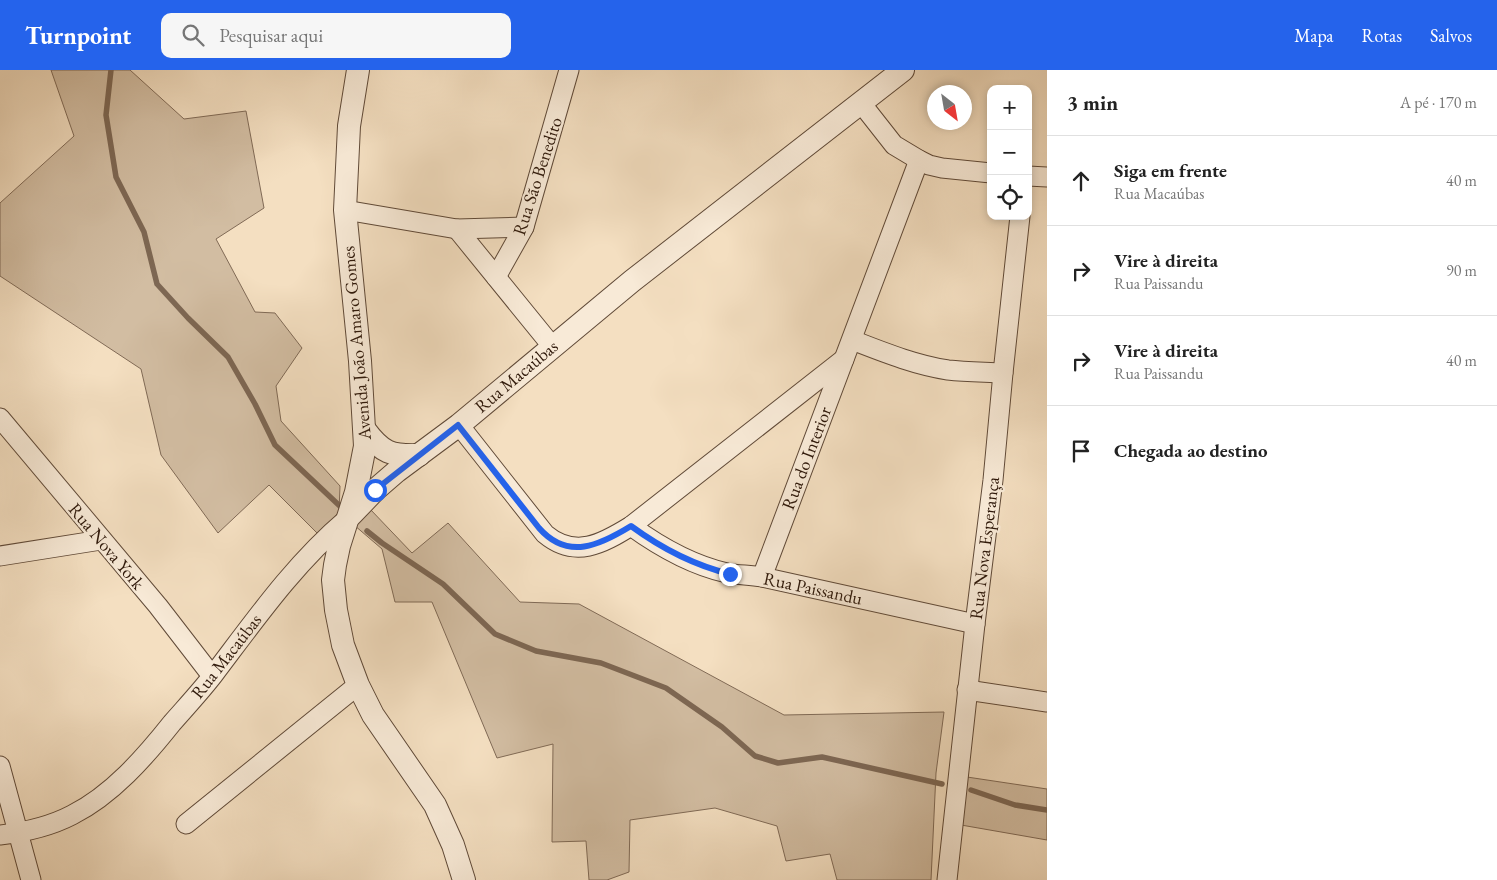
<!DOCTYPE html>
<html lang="pt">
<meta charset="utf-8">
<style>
:root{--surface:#fff;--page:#f6f6f6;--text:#222;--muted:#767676;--line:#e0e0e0;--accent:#2563eb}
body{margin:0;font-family:"EB Garamond",serif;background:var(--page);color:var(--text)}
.controls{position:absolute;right:15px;top:15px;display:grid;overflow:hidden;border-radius:10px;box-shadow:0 2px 8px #0003}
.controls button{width:45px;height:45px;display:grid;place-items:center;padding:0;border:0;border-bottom:1px solid var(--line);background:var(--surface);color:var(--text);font:25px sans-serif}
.compass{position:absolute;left:927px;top:15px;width:45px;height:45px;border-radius:50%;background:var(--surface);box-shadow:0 2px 8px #0003;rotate:149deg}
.stop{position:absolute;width:15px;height:15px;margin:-11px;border:4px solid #2563eb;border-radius:50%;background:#fff}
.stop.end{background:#2563eb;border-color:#fff;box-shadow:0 1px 5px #0008}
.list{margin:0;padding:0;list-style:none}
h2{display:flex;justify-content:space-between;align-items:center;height:65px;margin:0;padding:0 20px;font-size:21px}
h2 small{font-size:16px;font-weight:400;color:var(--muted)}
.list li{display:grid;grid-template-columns:32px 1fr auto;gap:15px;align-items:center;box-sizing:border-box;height:90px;padding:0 20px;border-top:1px solid var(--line)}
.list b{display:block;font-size:19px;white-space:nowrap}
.list p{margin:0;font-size:16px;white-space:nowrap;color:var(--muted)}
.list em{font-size:16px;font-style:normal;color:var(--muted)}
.icon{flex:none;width:28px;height:28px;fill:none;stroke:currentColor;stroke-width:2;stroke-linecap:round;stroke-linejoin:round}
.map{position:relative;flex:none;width:1047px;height:810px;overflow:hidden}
header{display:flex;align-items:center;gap:30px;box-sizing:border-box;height:70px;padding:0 25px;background:var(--accent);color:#fff}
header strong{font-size:24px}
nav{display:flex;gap:28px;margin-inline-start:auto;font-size:18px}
.search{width:350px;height:45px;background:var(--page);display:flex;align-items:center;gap:12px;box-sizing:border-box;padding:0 18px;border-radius:10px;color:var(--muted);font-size:19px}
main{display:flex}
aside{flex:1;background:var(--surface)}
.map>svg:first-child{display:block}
</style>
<header>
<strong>Turnpoint</strong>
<div class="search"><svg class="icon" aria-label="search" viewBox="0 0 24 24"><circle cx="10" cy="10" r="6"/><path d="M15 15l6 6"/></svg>Pesquisar aqui</div>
<nav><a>Mapa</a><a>Rotas</a><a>Salvos</a></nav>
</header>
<main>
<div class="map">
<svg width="1047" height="810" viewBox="0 0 1047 810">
<rect width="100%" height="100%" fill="#f4dfc1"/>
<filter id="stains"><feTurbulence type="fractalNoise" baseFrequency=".004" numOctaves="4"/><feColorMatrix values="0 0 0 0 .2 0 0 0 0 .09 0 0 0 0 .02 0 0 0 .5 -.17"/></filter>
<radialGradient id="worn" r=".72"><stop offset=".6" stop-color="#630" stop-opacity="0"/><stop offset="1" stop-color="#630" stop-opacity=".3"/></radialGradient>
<g fill="#d2bda2" stroke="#806a56">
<polygon points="51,0 130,0 184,49 246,41 264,138 216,169 255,242 275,243 302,278 276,316 281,351 340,416 339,442 319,465 269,415 218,463 161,385 141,299 0,206 0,133 74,66"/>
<polygon points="370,439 412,483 448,453 520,532 579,534 784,645 944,642 936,703 931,810 837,810 830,784 786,791 777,756 715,738 630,750 629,802 607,810 589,810 586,771 552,772 553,674 497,688 432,532 395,532 382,479 354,455"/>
<polygon points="967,707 1047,719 1047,770 961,755"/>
</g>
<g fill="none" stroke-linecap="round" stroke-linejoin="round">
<g stroke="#7d6753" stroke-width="5.5">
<polyline points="111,0 106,45 116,107 144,162 157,214 188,248 228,287 255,334 275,375 343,439"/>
<polyline points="367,461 382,473 443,514 495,564 536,581 601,593 666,618 722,657 755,686 778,693 822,687 942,714"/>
<polyline points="971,720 1015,735 1047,740"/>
</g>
<g stroke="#604a38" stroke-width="21">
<g id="minor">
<polyline points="861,33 894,75 919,90 929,95 942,98 991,103"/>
<polyline points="1028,106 1047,107"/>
<polyline points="345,140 457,159 524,157"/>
<polyline points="457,159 552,276"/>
<polyline points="496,207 524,157 569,0"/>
<path d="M 852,270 C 883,282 915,295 948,300 C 966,302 985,302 1003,303"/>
<polyline points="0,348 158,536 212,606"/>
<path d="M 459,355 L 545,464 C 575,489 602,474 631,456 L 844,289"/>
<path d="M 631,456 C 660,477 691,495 727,503 C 738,505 750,505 762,507 L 975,554"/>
<polyline points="0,486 101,470"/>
<polyline points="762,507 919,90"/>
<polyline points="967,620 1047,632"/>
<polyline points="0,696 31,810"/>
<polyline points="186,754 358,615"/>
<path d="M 0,765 C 26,762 49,757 72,745 C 112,725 145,687 172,653 C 186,637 201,621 214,604 C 255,550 294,494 347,449"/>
<polyline points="947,810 975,554 993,410 1003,303 1020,146"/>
</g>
</g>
<g stroke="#604a38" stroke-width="24">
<g id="tertiary">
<polyline points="358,0 349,56 345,140 360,291 365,376 356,422 339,476 335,495 333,510 336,540 343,575 358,615 373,645 435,735 453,775 464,810"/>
<path d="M 365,360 C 382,383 391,386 419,385"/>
<polyline points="351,445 375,420 397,401 459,355 632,211 903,0"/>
</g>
</g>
<use href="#minor" stroke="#f8ead7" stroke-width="19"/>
<use href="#tertiary" stroke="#f8ead7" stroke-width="22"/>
</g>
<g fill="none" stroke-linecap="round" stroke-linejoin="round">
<path stroke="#2563eb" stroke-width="6" d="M 375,420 L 458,355 L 539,458 C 568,491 600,475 631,456 C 661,478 693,495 730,504"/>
</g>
<g text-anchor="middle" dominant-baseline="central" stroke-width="4.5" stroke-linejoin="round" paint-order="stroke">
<g font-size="18" fill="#2e180a" stroke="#f8ead7">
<text transform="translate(537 106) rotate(-72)">Rua São Benedito</text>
<text transform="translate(356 273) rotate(-95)">Avenida João Amaro Gomes</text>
<text transform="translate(516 306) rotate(-40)">Rua Macaúbas</text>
<text transform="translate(806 388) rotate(-69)">Rua do Interior</text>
<text transform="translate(107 476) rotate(50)">Rua Nova York</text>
<text transform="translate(984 478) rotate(-83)">Rua Nova Esperança</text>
<text transform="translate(813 518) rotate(12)">Rua Paissandu</text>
<text transform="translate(226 586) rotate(-52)">Rua Macaúbas</text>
</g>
</g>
<rect width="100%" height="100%" filter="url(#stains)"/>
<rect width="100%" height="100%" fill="url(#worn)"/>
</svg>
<div class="controls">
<button>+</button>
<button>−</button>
<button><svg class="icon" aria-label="locate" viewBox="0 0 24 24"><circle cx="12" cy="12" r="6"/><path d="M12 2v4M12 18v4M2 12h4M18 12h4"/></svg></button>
</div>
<svg class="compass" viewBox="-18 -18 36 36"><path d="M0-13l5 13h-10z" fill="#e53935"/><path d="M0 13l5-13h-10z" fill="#767676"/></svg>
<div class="stop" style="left:375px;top:420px"></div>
<div class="stop end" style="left:730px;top:504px"></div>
</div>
<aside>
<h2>3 min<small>A pé · 170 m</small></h2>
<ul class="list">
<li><svg class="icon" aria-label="ahead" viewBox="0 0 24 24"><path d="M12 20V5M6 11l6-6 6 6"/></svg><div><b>Siga em frente</b><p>Rua Macaúbas</p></div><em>40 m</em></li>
<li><svg class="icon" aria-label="right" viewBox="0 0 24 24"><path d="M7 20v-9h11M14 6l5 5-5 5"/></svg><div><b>Vire à direita</b><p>Rua Paissandu</p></div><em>90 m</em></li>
<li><svg class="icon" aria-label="right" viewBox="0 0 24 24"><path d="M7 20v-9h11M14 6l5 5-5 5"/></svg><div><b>Vire à direita</b><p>Rua Paissandu</p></div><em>40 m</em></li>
<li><svg class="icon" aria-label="arrive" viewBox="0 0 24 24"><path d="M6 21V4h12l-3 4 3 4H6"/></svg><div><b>Chegada ao destino</b></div></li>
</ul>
</aside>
</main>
